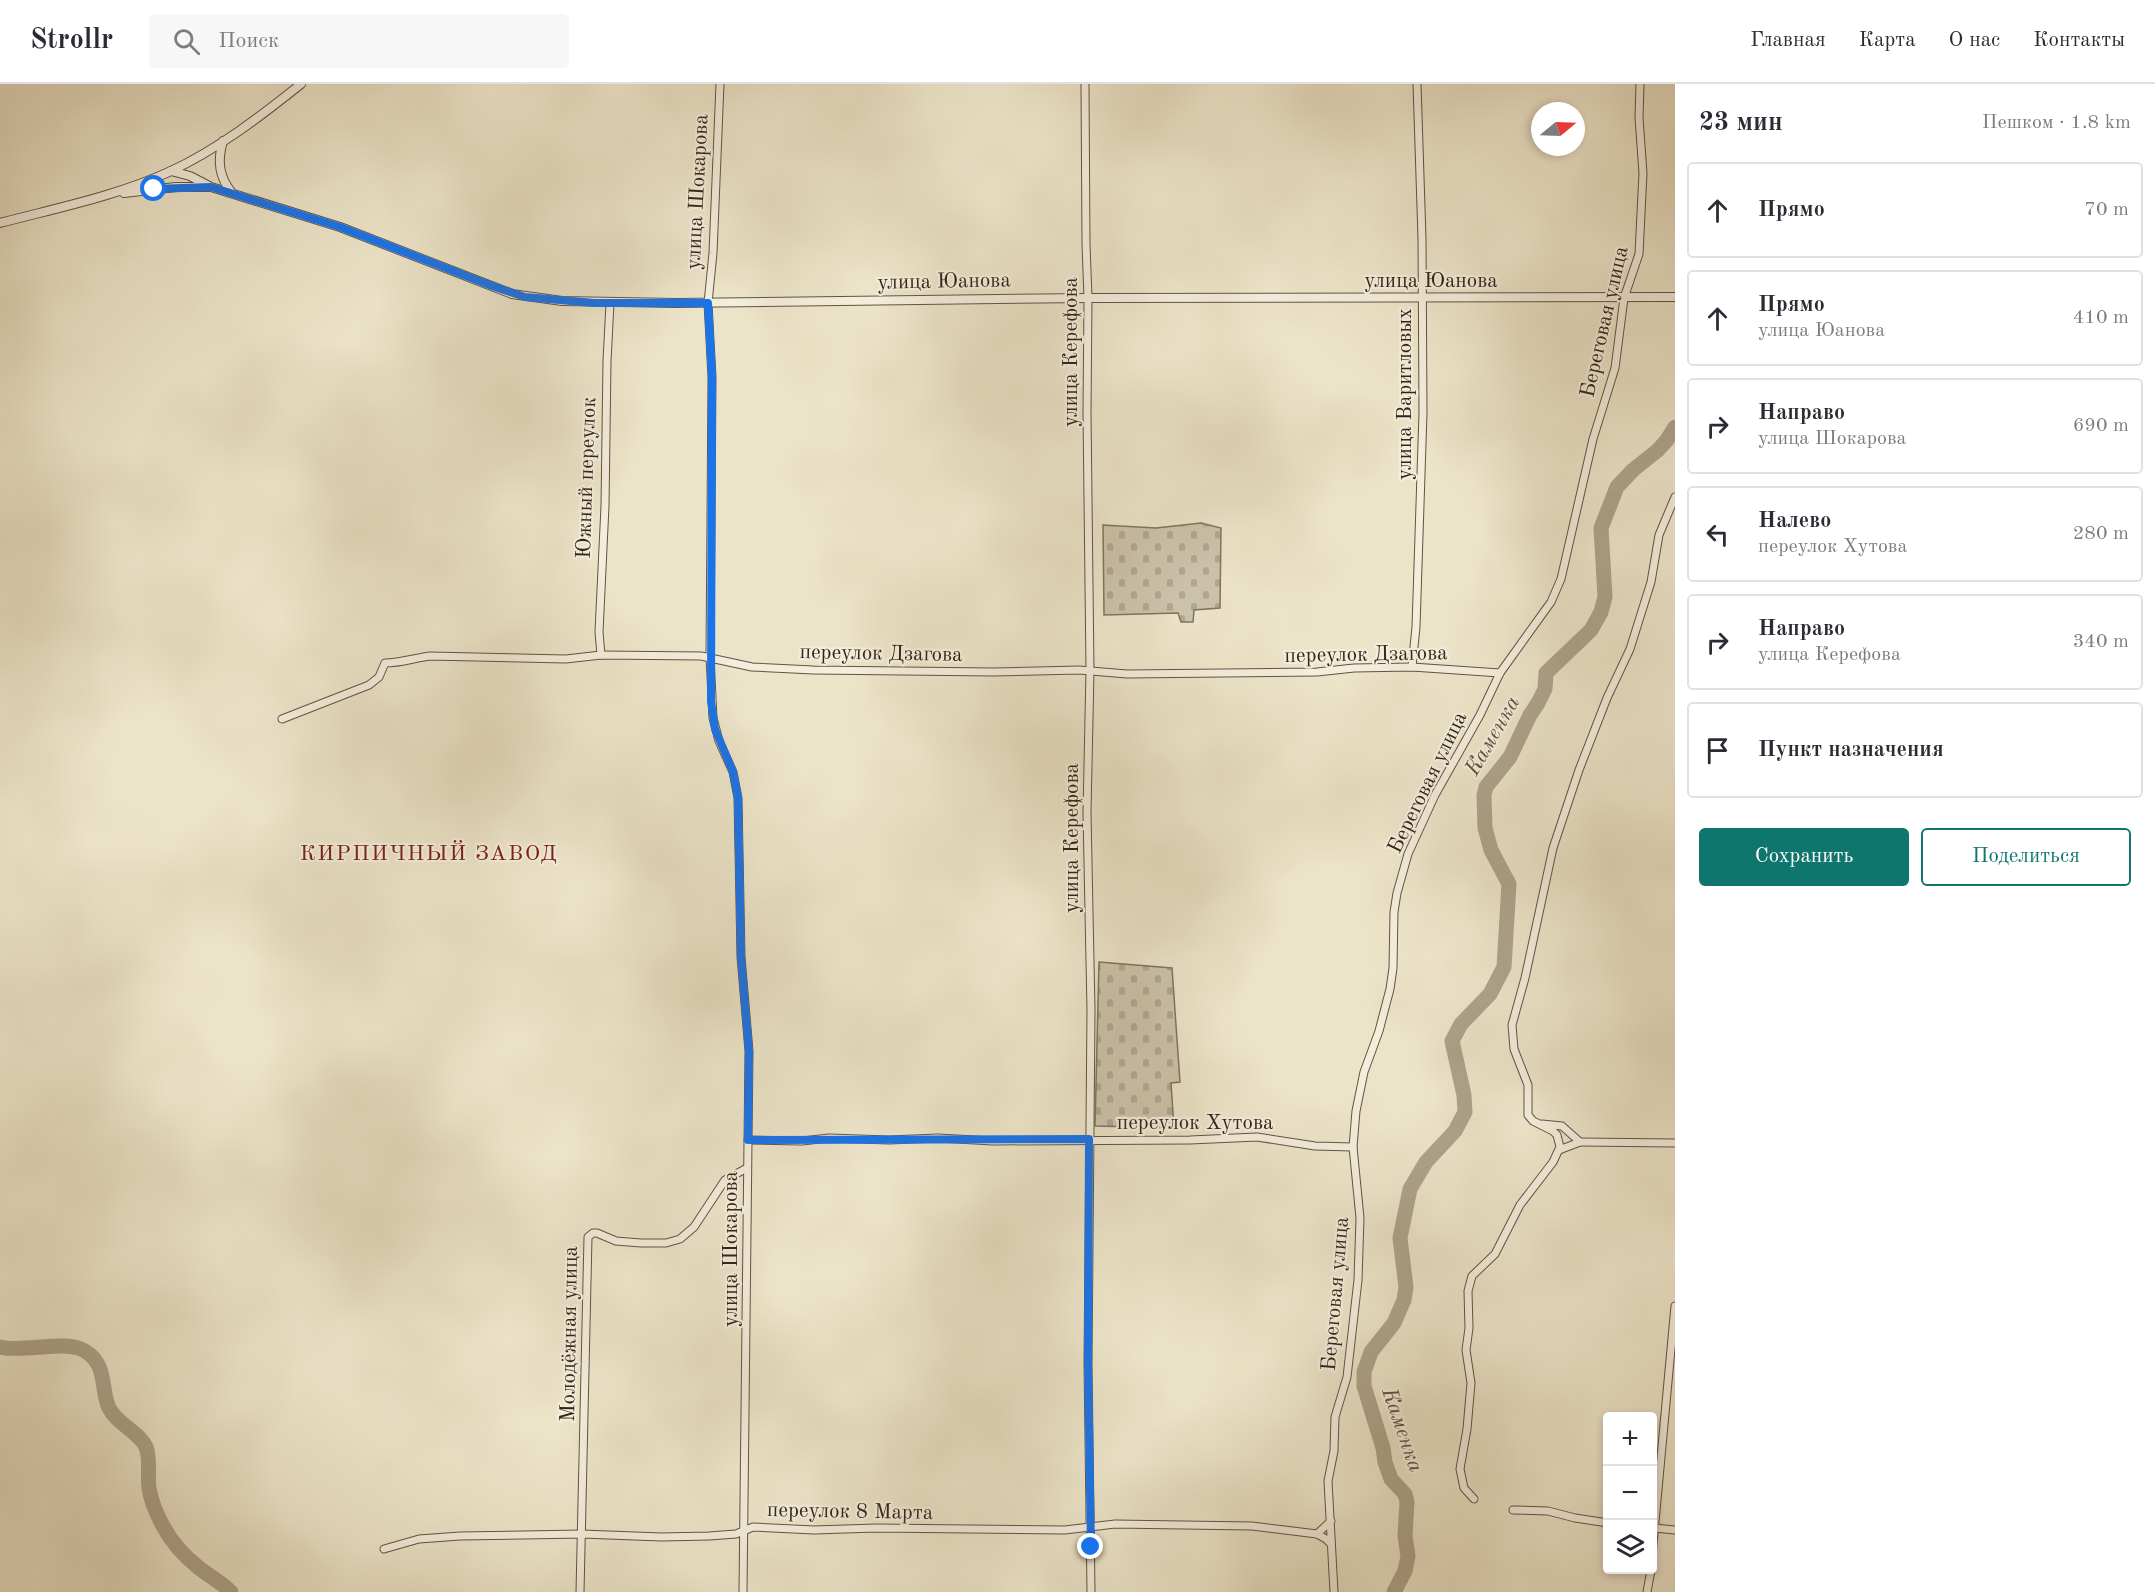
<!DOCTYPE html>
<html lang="ru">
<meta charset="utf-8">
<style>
:root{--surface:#fff;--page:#f7f7f7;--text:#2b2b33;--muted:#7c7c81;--line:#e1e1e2;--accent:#0f766e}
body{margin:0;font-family:"Old Standard TT",serif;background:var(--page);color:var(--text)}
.controls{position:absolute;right:18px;bottom:18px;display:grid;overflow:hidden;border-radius:6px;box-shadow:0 3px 9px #0003}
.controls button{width:54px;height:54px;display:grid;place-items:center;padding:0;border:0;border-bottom:2px solid var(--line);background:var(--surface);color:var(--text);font:30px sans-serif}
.compass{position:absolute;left:1531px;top:18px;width:54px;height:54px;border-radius:50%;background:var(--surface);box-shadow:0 3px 9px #0003;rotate:71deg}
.stop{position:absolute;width:18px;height:18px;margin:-14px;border:4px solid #1a73e8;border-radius:50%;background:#fff}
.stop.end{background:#1a73e8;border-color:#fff;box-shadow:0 2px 6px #0008}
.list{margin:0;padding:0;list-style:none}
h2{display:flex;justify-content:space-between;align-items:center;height:78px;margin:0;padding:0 24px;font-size:26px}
h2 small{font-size:20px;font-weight:400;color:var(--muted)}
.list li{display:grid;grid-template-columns:39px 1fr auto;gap:18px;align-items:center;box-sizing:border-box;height:96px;margin:0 12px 12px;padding:0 12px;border:2px solid var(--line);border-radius:6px}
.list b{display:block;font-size:22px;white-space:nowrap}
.list p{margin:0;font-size:20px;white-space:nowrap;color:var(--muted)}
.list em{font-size:20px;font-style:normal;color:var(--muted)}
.actions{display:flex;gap:12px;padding:18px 24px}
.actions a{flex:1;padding:14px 0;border:2px solid var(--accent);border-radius:6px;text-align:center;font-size:21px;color:var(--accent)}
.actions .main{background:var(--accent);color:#fff}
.icon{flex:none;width:33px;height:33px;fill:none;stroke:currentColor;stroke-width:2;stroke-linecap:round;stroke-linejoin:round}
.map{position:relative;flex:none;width:1675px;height:1508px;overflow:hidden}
header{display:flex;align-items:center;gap:36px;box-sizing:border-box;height:84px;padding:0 30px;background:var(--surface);border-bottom:2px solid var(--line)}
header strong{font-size:28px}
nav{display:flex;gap:33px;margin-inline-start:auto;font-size:21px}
.search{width:420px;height:54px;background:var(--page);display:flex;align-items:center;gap:15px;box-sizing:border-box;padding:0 21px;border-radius:6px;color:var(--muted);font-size:22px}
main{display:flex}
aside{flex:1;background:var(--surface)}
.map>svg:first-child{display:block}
</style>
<header>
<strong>Strollr</strong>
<div class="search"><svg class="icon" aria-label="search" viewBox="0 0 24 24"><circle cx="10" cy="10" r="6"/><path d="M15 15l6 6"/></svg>Поиск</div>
<nav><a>Главная</a><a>Карта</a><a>О нас</a><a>Контакты</a></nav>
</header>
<main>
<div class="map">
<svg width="1675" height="1508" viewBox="0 0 1675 1508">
<defs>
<pattern id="cemetery-stones" width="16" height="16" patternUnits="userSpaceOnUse" patternTransform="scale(1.5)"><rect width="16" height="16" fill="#ccc3ab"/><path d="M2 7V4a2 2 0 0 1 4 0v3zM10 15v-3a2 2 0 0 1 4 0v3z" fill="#b0a792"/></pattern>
</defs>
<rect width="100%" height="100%" fill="#ece4c9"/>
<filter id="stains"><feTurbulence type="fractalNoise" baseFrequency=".00333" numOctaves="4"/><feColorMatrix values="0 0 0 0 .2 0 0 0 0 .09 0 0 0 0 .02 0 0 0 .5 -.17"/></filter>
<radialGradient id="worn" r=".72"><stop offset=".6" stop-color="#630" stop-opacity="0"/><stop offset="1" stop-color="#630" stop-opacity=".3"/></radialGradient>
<g fill="url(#cemetery-stones)" stroke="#7f7460" stroke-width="1.5">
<polygon points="1201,439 1221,444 1220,524 1194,526 1193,538 1181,538 1178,529 1104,531 1103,441 1156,444"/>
<polygon points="1099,878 1172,884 1180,998 1171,999 1174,1044 1095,1042"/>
</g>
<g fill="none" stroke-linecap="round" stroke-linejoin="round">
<g stroke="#ada38c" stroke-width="15">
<path d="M 0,1263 C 25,1269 66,1255 85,1267 C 108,1281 100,1304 109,1324 C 117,1340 140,1349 146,1363 C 151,1377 147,1390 149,1404 C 151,1417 157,1431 163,1442 C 172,1459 184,1472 198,1483 C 209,1492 221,1498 231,1508"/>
<polyline points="1394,1508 1405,1487 1408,1472 1405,1452 1407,1418 1405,1410 1391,1395 1385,1378 1383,1364 1364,1302 1364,1288 1371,1268 1394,1239 1404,1216 1406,1203 1400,1154 1410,1105 1426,1078 1455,1047 1465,1028 1464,1011 1452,957 1461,940 1490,910 1504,883 1509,800 1491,766 1485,744 1484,711 1486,703 1510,673 1530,631 1538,619 1545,605 1546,589 1591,546 1601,528 1605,513 1601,444 1617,403 1633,386 1658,366 1667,356 1675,343"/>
</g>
<g stroke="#605443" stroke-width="9">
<g id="minor">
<polyline points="720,0 713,169 708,219 712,293 710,573 713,634 719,657 733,688 738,714 741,873 749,967 743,1508"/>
<polyline points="1085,0 1086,160 1088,214 1087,328 1090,587 1087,729 1091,926 1088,1279 1091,1508"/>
<polyline points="601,571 599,548 605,422 607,277 610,219"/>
<polyline points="1412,583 1416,543 1423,329 1422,154 1417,0"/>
<path d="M 282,635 L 369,601 L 379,593 L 385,579 C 401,579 414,574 430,572 L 566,575 L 601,571 L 701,572 L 752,583 L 813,586 L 993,588 L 1079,586 L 1127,590 L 1317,588 L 1354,584 L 1412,583 L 1500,589"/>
<polyline points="1542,1040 1562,1042 1580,1058 1559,1066"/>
<polyline points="748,1056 802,1057 829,1054 889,1056 938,1054 993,1057 1190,1056 1257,1053 1315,1062 1353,1063"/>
<polyline points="1580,1058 1675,1059"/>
<polyline points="1474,1415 1464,1404 1460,1385 1467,1345 1471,1299 1466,1266 1469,1244 1468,1207 1472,1192 1495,1170 1520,1121 1553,1078 1560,1063 1557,1051 1553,1047 1533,1037 1528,1031 1528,1001 1514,965 1512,941 1525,894 1553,764 1579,686 1607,614 1630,565 1651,498 1659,451 1675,413"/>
<polyline points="1513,1426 1548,1427 1575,1434 1608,1439"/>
<polyline points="1654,1444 1675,1446"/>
<polyline points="1317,1450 1331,1437"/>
<polyline points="384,1465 419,1455 460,1452 582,1450 661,1453 709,1452 736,1450 753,1443 814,1446 876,1444 1065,1446 1115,1440 1252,1442 1317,1450 1326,1455 1331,1460"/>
<polyline points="1652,1470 1675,1222"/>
<polyline points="580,1508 588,1153 593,1149 597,1149 616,1157 641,1159 666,1159 680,1155 694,1143 725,1096 747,1084"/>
<polyline points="1334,1508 1328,1397 1334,1367 1335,1333 1347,1293 1358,1196 1360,1134 1353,1063 1356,1027 1364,988 1379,947 1390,905 1393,884 1394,828 1397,809 1408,770 1435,711 1480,631 1500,589 1551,518 1561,495 1593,355 1615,284 1624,214 1639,170 1643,89 1639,34 1640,0"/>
<polyline points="1647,1508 1651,1486"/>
</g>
</g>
<g stroke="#605443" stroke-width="10">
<g id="tertiary">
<path d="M 223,57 C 217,77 219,93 232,109"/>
<polyline points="171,87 190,92 211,103 340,143 512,210 562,217 676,219 1088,214 1675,213"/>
<polyline points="124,109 176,103 209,103"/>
<path d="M 0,139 C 57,124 117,112 171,87 C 218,65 261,32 301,0"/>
</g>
</g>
<use href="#minor" stroke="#f3eddc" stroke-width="7"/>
<use href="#tertiary" stroke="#f3eddc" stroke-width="8"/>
</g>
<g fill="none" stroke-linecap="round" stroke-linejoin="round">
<polyline stroke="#1a73e8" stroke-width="8" points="154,105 211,103 340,143 492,202 525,213 594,219 708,219 712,293 711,617 715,645 733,688 738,714 741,873 749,968 748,1056 1089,1055 1088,1280 1091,1463"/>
</g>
<g text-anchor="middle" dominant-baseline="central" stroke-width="4.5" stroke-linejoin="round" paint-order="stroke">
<g font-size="21" fill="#322416" stroke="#f3eddc">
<text transform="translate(698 108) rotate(-87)">улица Шокарова</text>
<text x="1431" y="197">улица Юанова</text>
<text transform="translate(944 198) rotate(-1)">улица Юанова</text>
<text transform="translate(1605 238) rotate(-77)">Береговая улица</text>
<text transform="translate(1071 268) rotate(-90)">улица Керефова</text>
<text transform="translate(1405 310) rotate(-90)">улица Варитловых</text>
<text transform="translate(587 394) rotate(-88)">Южный переулок</text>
<text transform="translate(881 570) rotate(1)">переулок Дзагова</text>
<text transform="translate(1366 571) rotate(-1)">переулок Дзагова</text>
<text transform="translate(1428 699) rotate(-64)">Береговая улица</text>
<text transform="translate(1072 754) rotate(-90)">улица Керефова</text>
<text x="1195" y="1039">переулок Хутова</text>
<text transform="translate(731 1165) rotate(-90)">улица Шокарова</text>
<text transform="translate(1336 1210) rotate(-85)">Береговая улица</text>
<text transform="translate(570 1250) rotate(-89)">Молодёжная улица</text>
<text transform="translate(850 1428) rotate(1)">переулок 8 Марта</text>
</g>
<g font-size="22" font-style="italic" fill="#5d503f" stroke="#f3eddc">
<text transform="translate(1493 652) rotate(-60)">Каменка</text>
<text transform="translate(1402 1346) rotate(71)">Каменка</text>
</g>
<g font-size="22" letter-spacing="1.5" fill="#7a1f14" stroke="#f3eddc">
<text x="429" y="770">КИРПИЧНЫЙ ЗАВОД</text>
</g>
</g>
<rect width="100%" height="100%" filter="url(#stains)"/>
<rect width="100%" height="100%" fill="url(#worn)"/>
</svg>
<div class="controls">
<button>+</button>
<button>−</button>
<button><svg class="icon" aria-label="layers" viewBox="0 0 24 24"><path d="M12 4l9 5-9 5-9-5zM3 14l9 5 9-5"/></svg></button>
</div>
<svg class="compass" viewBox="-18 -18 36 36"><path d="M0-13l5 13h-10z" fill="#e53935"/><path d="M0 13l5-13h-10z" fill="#7c7c81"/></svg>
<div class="stop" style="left:154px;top:105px"></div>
<div class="stop end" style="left:1091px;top:1463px"></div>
</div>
<aside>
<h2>23 мин<small>Пешком · 1.8 km</small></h2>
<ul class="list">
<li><svg class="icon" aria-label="ahead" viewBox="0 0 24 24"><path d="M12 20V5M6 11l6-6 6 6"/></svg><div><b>Прямо</b></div><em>70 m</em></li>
<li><svg class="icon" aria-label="ahead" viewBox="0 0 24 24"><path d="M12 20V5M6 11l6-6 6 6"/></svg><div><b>Прямо</b><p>улица Юанова</p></div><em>410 m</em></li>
<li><svg class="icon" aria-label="right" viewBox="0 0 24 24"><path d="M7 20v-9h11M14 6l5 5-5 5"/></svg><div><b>Направо</b><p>улица Шокарова</p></div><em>690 m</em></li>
<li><svg class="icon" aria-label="left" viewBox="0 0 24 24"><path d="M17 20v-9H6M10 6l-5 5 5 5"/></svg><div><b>Налево</b><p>переулок Хутова</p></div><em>280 m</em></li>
<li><svg class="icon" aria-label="right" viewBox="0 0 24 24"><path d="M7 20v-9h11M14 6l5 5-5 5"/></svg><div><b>Направо</b><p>улица Керефова</p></div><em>340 m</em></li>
<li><svg class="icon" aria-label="arrive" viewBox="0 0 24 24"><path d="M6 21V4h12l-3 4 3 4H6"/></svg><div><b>Пункт назначения</b></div></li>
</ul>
<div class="actions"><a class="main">Сохранить</a><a>Поделиться</a></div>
</aside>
</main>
